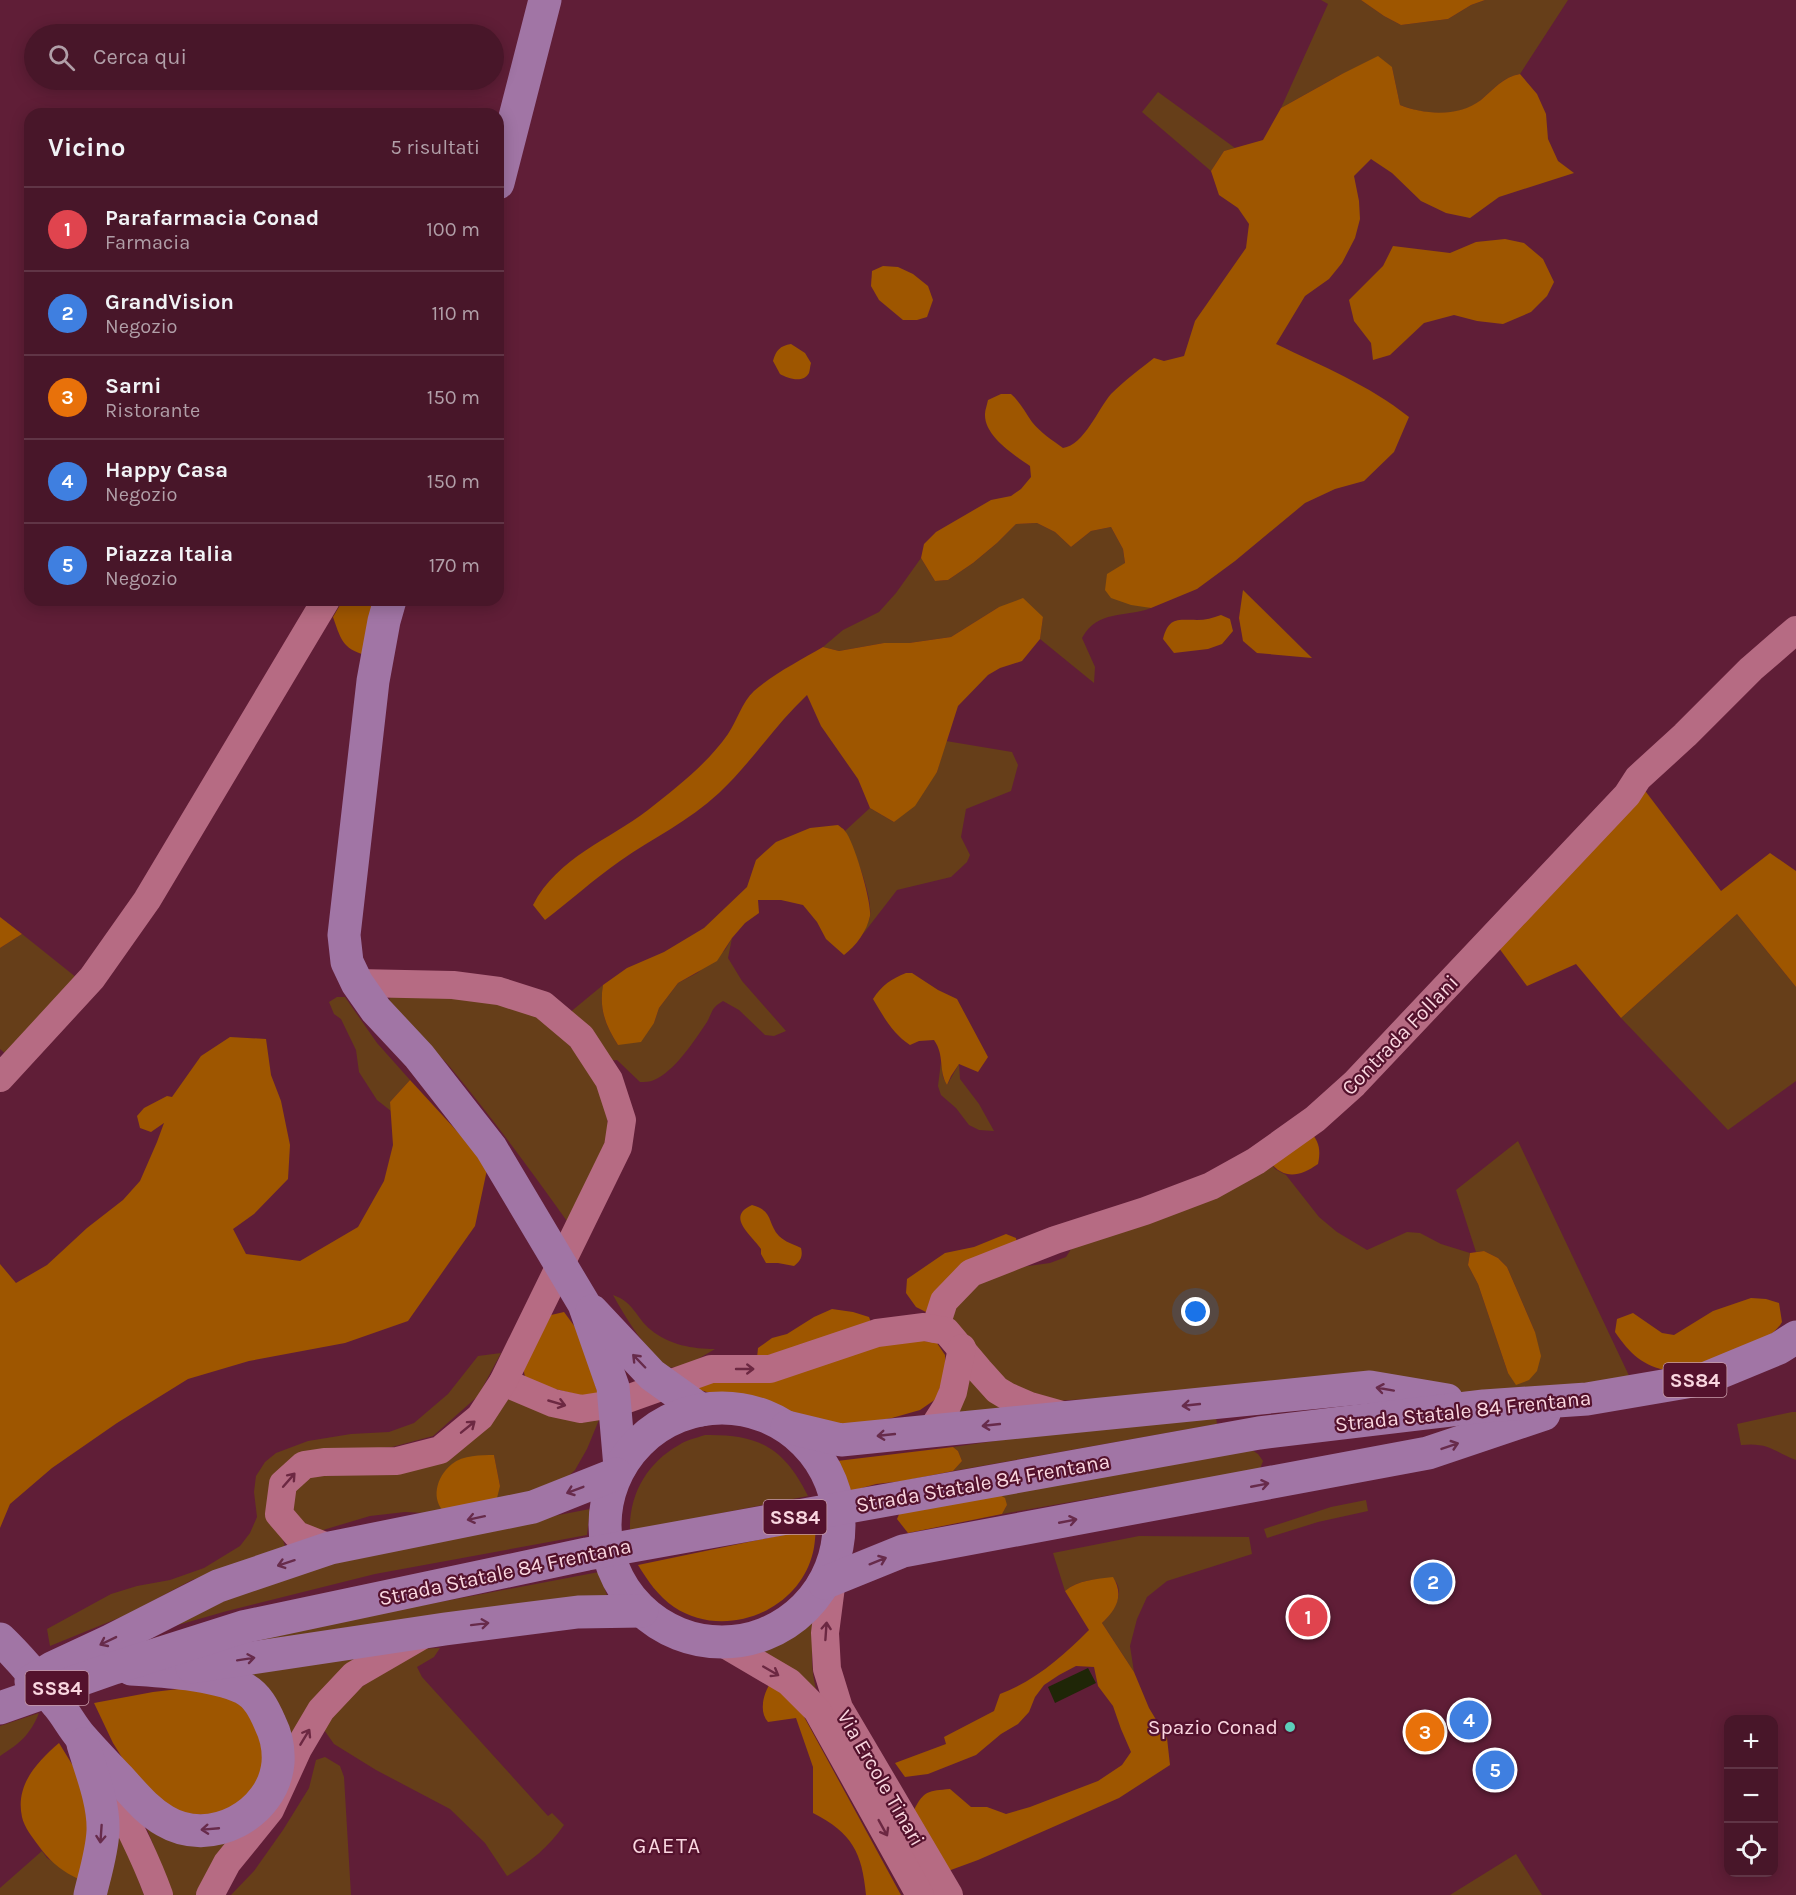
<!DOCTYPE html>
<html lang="it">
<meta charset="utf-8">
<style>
:root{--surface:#481629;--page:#522335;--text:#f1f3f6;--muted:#b19fa8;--line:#603546;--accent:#5cceba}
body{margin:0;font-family:Karla,sans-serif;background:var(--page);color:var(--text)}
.controls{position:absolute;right:18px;bottom:18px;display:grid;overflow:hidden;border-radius:12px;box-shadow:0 3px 15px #0003}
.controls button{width:54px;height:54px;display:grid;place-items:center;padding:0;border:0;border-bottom:2px solid var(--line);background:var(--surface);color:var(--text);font:30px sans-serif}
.you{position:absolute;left:1196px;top:1312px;width:21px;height:21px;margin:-15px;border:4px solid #fff;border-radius:50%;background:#1a73e8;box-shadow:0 0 0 9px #1a73e833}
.badge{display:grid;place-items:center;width:39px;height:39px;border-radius:50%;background:var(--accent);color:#fff;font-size:20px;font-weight:700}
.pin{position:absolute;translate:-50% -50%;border:3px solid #fff;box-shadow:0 2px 6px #0006}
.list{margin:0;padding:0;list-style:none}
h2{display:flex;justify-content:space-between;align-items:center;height:78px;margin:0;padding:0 24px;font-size:26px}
h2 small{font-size:20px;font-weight:400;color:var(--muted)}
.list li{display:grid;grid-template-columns:39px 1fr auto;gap:18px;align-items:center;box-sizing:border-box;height:84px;padding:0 24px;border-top:2px solid var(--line)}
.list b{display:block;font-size:22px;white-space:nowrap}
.list p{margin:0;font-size:20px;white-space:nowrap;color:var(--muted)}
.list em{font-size:20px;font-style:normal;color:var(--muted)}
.icon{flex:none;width:33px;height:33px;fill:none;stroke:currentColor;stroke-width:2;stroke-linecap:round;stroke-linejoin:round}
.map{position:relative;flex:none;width:1796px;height:1895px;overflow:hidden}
.search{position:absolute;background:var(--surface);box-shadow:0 3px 15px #0003;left:24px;top:24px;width:480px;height:66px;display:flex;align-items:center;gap:15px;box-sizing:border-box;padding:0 21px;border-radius:33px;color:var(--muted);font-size:22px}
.panel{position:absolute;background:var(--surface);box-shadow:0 3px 15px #0003;left:24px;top:108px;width:480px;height:498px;border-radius:18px}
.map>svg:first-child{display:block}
</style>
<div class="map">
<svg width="1796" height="1895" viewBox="0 0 1796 1895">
<rect width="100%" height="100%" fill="#601e37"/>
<g fill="#663e19">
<path d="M 1321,0 L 1361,0 L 1384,16 L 1401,25 L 1448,19 L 1471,5 L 1485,0 L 1568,0 L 1520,74 C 1503,77 1494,89 1481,100 C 1459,118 1425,115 1400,105 L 1392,67 L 1342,74 L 1281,108 L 1328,4 Z"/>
<polygon points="1158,92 1235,148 1224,151 1211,171 1142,112"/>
<path d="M 1037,523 L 1055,532 L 1071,547 L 1091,531 L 1111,527 L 1123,549 L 1125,564 L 1147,607 L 1151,608 C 1125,618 1098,609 1082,638 L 1095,667 L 1094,683 L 1040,639 L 1043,617 L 999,607 L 951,637 L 909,643 L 884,643 L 839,651 L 823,647 L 843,630 L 879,612 L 896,593 L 921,558 L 935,581 L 948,580 L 973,563 L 997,543 L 1016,524 Z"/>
<path d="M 946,741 L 1012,752 L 1018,765 L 1011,791 L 966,809 L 961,837 L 970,855 L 967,862 L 951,877 L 897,890 L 863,934 C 865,928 869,922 870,916 C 873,896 854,850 845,831 L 870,808 L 894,822 L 937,772 Z"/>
<polygon points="1737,914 1796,987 1796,1081 1728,1130 1621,1018"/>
<polygon points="22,934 77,978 8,1056 0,1049 0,948"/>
<path d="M 732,938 L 728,958 L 742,981 L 786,1031 L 774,1036 L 765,1035 L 739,1010 L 723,1001 C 711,1008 713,1011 707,1022 C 695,1040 674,1072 654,1080 C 650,1082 644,1082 640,1082 L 617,1060 L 606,1061 L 568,1014 L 603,985 C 599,1008 605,1025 618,1045 L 654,1023 L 659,1008 L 678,983 L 697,973 L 725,950 Z"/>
<path d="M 424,991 L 532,1011 L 561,1035 L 593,1074 L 603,1090 L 610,1139 L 569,1224 C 531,1170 492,1118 450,1067 C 431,1045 402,1027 389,1000 L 393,993 Z"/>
<polygon points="337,997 345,997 377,1043 410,1080 390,1102 391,1111 377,1100 359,1072 356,1050 341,1019 334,1014 329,1002"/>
<polygon points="941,1062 943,1077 947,1085 959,1064 960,1079 979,1104 994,1131 979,1130 969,1125 956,1108 941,1095 938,1086"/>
<polygon points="1518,1141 1632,1382 1576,1392 1153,1395 1037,1402 1017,1397 962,1341 948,1308 967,1288 1015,1268 1050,1263 1066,1257 1075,1243 1269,1161 1275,1169 1286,1175 1319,1217 1337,1232 1367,1250 1407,1232 1420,1233 1441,1244 1470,1253 1468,1265 1478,1284 1508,1373 1535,1332 1507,1267 1498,1258 1484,1251 1476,1252 1456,1190"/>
<path d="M 613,1295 C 634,1302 636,1318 651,1330 C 669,1345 693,1349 715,1349 L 686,1366 L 666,1368 C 644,1346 628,1322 613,1295 Z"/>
<polygon points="501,1353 478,1396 433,1436 392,1447 319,1454 275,1516 286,1549 192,1580 126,1615 50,1646 47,1629 111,1594 137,1586 170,1580 204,1568 240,1546 250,1533 257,1517 254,1492 256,1476 265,1462 276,1453 308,1441 351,1434 389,1432 414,1423 448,1394 478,1356"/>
<polygon points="965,1375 1014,1410 946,1419"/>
<polygon points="511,1395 601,1415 587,1449 575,1470 557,1487 482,1509 500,1486 494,1455 446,1514 405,1512 370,1516 313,1533 292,1519 290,1493 304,1477 396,1472"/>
<polygon points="1215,1410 1217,1424 953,1471 962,1461 958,1451 953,1447"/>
<path d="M 1792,1412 L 1796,1412 L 1796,1460 C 1773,1451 1768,1442 1741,1445 L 1737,1424 Z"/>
<path d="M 705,1435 C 759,1434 784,1448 808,1496 L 630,1531 C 629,1494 647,1463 679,1445 C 686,1440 696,1438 705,1435 Z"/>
<polygon points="1252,1450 1258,1454 1263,1461 1260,1469 1002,1514 1007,1505 995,1492"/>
<polygon points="1366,1500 1368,1511 1318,1522 1267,1538 1264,1529 1331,1507"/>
<polygon points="590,1509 587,1535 375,1574 227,1611 150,1633 194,1608 333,1562 460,1534"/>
<path d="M 1139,1536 L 1249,1537 L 1252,1554 L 1167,1581 L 1147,1597 L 1137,1619 L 1130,1646 L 1134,1672 L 1102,1623 C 1111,1615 1122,1599 1118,1586 C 1117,1583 1115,1581 1113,1578 C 1096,1579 1078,1580 1065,1591 L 1053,1553 Z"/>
<polygon points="599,1572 609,1601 260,1645 263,1637 382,1613"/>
<path d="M 814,1619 C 812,1650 809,1668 819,1699 L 764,1653 L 764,1650 L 786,1641 Z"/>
<path d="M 440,1648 L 434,1657 L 417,1667 L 422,1677 L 548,1816 L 552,1813 L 564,1825 C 549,1847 530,1862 507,1876 L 485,1843 L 450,1809 L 376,1770 L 334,1744 L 322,1727 L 347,1697 L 416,1649 Z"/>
<polygon points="372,1650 292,1743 235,1672"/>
<path d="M 39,1713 C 30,1735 20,1743 0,1756 L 0,1726 Z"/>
<polygon points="325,1757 340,1766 344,1777 351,1895 231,1895 254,1871 283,1830 309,1788 316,1760"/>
<polygon points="139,1809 246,1826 199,1895 173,1895"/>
<polygon points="120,1832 144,1895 98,1895"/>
<polygon points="42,1851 47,1858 85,1882 80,1895 0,1895 0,1888"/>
<polygon points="1516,1854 1542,1895 1450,1895"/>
</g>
<g fill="#9e5600">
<polygon points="1361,0 1485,0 1471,5 1448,19 1401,25 1384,16"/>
<path d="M 1378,56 L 1392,67 L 1400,105 C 1425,115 1459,117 1481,100 C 1494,89 1503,77 1520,74 L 1537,94 L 1546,114 L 1548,139 L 1558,161 L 1574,173 L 1499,197 L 1470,218 L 1446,213 L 1421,201 L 1392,173 L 1371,159 L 1354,176 L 1359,201 L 1360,219 L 1355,238 L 1342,263 L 1329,279 L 1305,296 L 1276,344 C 1322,366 1369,385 1409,417 L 1394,452 L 1364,481 L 1335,489 L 1305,503 L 1235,561 L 1197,589 L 1151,608 L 1131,605 L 1111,598 L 1105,590 L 1107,574 L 1125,563 L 1123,549 L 1111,527 L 1091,531 L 1071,547 L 1055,532 L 1037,523 L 1016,524 L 997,543 L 973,563 L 948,580 L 935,581 L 921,558 L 924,544 L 936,532 L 991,500 L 1011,496 L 1021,489 L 1031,477 L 1030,466 C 1014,455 984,436 985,414 C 985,410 987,405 988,400 L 1001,394 L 1011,394 C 1020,402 1025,412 1032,422 C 1041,433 1052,440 1063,448 C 1084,445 1098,409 1111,394 C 1124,381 1140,369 1154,358 L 1164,361 L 1184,356 L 1195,321 L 1246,248 L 1249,224 L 1238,208 L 1219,195 L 1211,171 L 1224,151 L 1263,140 L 1281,108 L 1342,74 Z"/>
<polygon points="1505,239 1524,243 1543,259 1554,282 1547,296 1531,312 1503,324 1477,321 1454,315 1424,323 1390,355 1373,360 1371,343 1354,321 1349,300 1383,266 1393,246 1450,253 1476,242"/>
<polygon points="883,266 898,267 913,274 928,286 933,300 927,317 917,320 903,320 879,300 871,286 872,271"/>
<path d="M 791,344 L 805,353 L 811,363 C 810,366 810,370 809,373 C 803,384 787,378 780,374 L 773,361 C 776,350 780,346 791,344 Z"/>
<polygon points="1243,590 1312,658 1257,653 1243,641 1239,618"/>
<path d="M 1023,598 L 1043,617 L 1040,639 L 1022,661 L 1000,668 L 988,675 L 958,706 L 937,772 L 915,806 L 894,822 L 870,808 L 858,779 L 821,726 L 807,695 C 775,725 751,763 719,793 C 689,821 653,838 620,861 C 594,879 570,901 545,920 L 533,905 C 558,857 609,840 648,810 C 677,787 707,764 728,734 C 737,721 742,702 754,691 C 773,674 801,660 823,647 L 839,651 L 884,643 L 909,643 L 951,637 L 999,607 Z"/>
<path d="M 343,600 L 383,600 L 371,657 C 343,649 342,643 333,617 Z"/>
<path d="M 1221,615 L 1230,619 L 1233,631 L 1222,644 L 1208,649 L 1174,653 L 1163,639 C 1169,617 1177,620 1197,620 C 1205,620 1213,618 1221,615 Z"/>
<polygon points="1643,788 1721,891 1770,853 1796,871 1796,987 1737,914 1621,1018 1576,964 1527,986 1496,944"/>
<path d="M 838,825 C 840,827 843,828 845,831 C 854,841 872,903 870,916 C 867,931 856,946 844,955 L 826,939 L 817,922 L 803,905 L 781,900 L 758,900 L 759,913 L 745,923 L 732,938 L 717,961 L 678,983 L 659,1008 L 654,1023 L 641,1042 L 618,1045 C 605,1025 599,1008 603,985 L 627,968 L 664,952 L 704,928 L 747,887 L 756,860 L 776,842 L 810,828 Z"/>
<polygon points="0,917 22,934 0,948"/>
<path d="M 906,973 L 912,973 L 938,990 L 957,999 L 988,1057 L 978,1072 L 959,1064 L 951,1076 L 947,1085 C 938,1069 945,1056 934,1040 L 919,1041 L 910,1045 C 893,1034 883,1016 873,999 C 882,985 891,979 906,973 Z"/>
<polygon points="230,1037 266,1039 271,1075 281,1101 290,1145 288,1179 254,1214 233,1229 246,1254 300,1261 358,1227 384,1181 393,1145 390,1102 410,1080 488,1165 475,1226 408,1321 345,1343 249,1361 188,1379 117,1423 52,1468 10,1504 0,1528 0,1264 16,1283 47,1265 87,1228 123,1200 140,1181 157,1142 164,1123 151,1132 140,1128 137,1116 144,1108 167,1096 172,1097 201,1056"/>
<path d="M 1310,1131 C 1319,1142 1321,1149 1318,1164 C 1299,1177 1284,1180 1269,1161 Z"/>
<path d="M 752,1205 C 774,1211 767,1223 779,1236 C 785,1242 793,1244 801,1248 C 803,1256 801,1261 794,1266 L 778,1263 L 766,1263 L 761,1254 L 761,1249 C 752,1235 725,1217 752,1205 Z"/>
<polygon points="1006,1234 1016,1238 1018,1249 930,1314 916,1307 906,1293 907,1279 945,1253 974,1247"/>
<polygon points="1484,1251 1498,1258 1507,1267 1535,1332 1541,1356 1537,1371 1529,1380 1516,1385 1508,1373 1478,1284 1468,1265 1470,1253"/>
<path d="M 1751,1298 L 1766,1299 L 1779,1303 L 1782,1322 C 1778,1329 1772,1334 1765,1338 C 1751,1347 1683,1374 1669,1371 C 1643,1366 1630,1354 1615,1332 L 1617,1319 L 1633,1313 L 1662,1333 L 1674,1335 L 1713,1311 Z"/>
<polygon points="832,1309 853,1312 869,1317 873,1328 757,1358 758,1348 772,1338 787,1334 814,1317"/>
<polygon points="564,1312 578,1331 600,1400 526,1382 523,1367 551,1315"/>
<polygon points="905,1338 937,1343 945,1355 946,1369 936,1399 920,1410 892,1418 833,1429 804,1422 779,1410 750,1402 716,1395 685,1385"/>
<polygon points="953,1447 958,1451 962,1461 953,1471 903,1481 876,1484 851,1491 837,1461"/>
<path d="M 494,1455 L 500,1486 L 497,1498 L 446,1514 C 430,1500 436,1477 452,1464 C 463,1455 481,1455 494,1455 Z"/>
<polygon points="995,1492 1005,1498 1007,1505 1002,1514 908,1533 897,1519 900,1512"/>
<path d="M 816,1528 C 815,1537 815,1547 812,1556 C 796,1613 723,1640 674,1607 C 658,1596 648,1581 638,1565 Z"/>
<path d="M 1113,1577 C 1124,1595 1117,1609 1102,1623 L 1134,1672 L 1149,1708 L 1167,1738 L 1170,1765 L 1119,1798 L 978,1860 L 948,1871 L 914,1810 C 924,1790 929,1791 950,1789 L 971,1807 L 987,1807 L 1006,1814 L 1030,1807 L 1098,1781 L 1122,1765 L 1131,1752 L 1121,1729 L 1113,1706 L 1098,1686 L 1094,1667 L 1076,1666 L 1059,1675 L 1044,1685 L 1035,1697 L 1029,1712 L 1018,1724 L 1001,1734 L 976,1755 L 928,1774 L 905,1777 L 895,1763 L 946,1744 L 944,1737 L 994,1711 L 1000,1694 C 1035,1681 1063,1656 1089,1630 L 1065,1591 C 1078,1580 1096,1579 1113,1577 Z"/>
<path d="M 772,1681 L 802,1713 L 901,1895 L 866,1895 C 862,1852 852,1833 813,1813 L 813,1767 L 796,1718 L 768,1722 C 758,1711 764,1691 772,1681 Z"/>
<polygon points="204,1686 244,1701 269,1754 251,1796 219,1815 178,1814 141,1788 113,1743 94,1703 153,1692"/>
<path d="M 59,1743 L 78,1774 L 92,1819 L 85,1882 C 64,1873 52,1864 38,1845 C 33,1838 24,1827 22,1817 C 15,1785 37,1762 59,1743 Z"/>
</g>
<polygon fill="#1f2607" points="1088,1668 1096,1683 1055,1703 1048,1687"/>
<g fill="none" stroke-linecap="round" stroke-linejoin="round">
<g stroke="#b66b83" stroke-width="28">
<polyline points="0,1078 92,978 147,900 326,600"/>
<polyline points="935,1329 944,1301 971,1273 1055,1240 1145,1211 1211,1186 1256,1161 1315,1119 1354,1084 1627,795 1638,778 1685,735 1751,669 1796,630"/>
<polyline points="503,1382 553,1403 581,1409 613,1404 711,1369 770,1369 877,1333 924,1327 946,1331 979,1370 997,1390 1007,1396 1030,1406 1062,1415"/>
<polyline points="931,1431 947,1406 953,1392 962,1348"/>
<polyline points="330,1548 297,1535 279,1514 283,1484 304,1465 324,1462 397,1461 440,1450 480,1417 503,1382 618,1147 622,1120 609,1080 581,1037 543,1005 499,991 453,985 357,983"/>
<polyline points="836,1548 825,1633 827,1669 839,1708 949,1895"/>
<polyline points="721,1642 789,1682 817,1710 920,1895"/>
<path d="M 99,1770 C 122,1811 143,1851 159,1895"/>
<polyline points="210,1895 227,1863 270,1810 298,1749 321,1710 354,1675 423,1635"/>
</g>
<g stroke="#a175a5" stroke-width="33">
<polyline points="498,183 545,0"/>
<polyline points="390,600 384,621 373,681 344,935 347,962 357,983 376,1010 419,1056 491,1148 584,1304 613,1387 620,1467"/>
<polyline points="592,1311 652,1375 701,1410"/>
<circle cx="722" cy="1525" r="117"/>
<polyline points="787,1427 841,1440 1370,1387 1447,1400"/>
<polyline points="824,1583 903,1551 1428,1453 1544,1414"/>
<path d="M 0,1639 C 21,1659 39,1681 57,1704 C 66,1714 72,1727 81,1737 C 93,1751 106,1764 118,1777 C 133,1793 146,1810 165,1821 C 210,1848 273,1815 278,1763 C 279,1749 276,1735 270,1723 C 264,1709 257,1695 243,1688 C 212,1674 164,1671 131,1669"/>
<polyline points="192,1667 445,1629 578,1612 642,1611"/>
<polyline points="31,1681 52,1668 110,1641 218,1586 330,1548 533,1507 616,1474"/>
<polyline points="0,1708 114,1668 243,1627 587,1554 1259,1433 1484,1406 1587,1399 1704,1379 1779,1348 1796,1337"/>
<path d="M 83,1744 C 91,1771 104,1802 103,1831 C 102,1852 95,1874 90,1895"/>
</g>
</g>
<defs><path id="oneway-shaft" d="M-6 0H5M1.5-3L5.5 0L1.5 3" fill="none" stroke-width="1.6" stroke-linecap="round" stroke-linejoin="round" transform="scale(1.5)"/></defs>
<g stroke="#672b4b">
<use href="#oneway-shaft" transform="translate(639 1361) rotate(-134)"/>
<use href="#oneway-shaft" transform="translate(1385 1389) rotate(-170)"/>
<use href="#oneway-shaft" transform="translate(1191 1405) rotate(174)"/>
<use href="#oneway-shaft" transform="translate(991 1425) rotate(174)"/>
<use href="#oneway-shaft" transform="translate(886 1435) rotate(174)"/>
<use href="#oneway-shaft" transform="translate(1450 1446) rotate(-19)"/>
<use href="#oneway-shaft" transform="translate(1260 1485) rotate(-11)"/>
<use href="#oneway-shaft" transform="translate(575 1490) rotate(159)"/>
<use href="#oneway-shaft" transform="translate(476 1518) rotate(168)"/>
<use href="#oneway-shaft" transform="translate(1068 1521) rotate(-11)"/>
<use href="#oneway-shaft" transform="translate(878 1561) rotate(-22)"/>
<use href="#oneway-shaft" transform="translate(286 1563) rotate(162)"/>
<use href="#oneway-shaft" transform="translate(480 1624) rotate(-7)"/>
<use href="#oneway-shaft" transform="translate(108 1641) rotate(154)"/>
<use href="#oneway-shaft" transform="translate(246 1659) rotate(-9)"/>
<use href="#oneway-shaft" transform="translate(210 1829) rotate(175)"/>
<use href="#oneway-shaft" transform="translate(101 1834) rotate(94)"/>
</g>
<g stroke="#6c2842">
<use href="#oneway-shaft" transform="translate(745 1369)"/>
<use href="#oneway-shaft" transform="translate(557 1403) rotate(16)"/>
<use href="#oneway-shaft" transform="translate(468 1427) rotate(-39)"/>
<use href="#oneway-shaft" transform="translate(289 1480) rotate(-49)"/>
<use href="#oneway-shaft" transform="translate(826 1631) rotate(-86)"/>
<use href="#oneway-shaft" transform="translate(771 1671) rotate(30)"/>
<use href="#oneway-shaft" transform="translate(305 1737) rotate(-59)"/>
<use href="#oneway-shaft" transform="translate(883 1828) rotate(61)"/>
</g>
<circle fill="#5cceba" stroke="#54122d" stroke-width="2" cx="1290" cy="1727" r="6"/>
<g text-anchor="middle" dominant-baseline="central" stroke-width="4.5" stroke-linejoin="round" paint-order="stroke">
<g fill="#54122d" stroke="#c89caa" stroke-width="1.5">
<rect x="1663.5" y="1363" width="63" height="34" rx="4.5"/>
<rect x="763.5" y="1500" width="63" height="34" rx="4.5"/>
<rect x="25.5" y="1671" width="63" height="34" rx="4.5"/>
</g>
<g font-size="20" font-weight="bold" fill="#fad7e0">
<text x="1695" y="1380">SS84</text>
<text x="795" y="1517">SS84</text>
<text x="57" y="1688">SS84</text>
</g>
<g font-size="21" fill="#fad7e0" stroke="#54122d">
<text transform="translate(1400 1035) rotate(-46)">Contrada Follani</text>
<text transform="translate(1463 1411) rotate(-6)">Strada Statale 84 Frentana</text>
<text transform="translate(983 1483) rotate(-10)">Strada Statale 84 Frentana</text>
<text transform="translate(505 1572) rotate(-12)">Strada Statale 84 Frentana</text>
<text transform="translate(881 1778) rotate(60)">Via Ercole Tinari</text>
</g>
<g font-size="21" fill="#fad7e0" stroke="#54122d" text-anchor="end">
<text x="1278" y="1727">Spazio Conad</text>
</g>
<g font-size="22" letter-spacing="1.5" fill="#fad7e0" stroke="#54122d">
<text x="667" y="1846">GAETA</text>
</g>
</g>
</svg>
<div class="controls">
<button>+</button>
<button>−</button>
<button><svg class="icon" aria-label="locate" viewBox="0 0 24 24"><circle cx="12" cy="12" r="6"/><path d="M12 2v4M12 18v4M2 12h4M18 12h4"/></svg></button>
</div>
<div class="you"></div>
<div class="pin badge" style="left:1308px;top:1617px;background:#e0444e">1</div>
<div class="pin badge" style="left:1433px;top:1582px;background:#3f7fe0">2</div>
<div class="pin badge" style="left:1425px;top:1732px;background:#e8710a">3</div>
<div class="pin badge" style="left:1469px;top:1720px;background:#3f7fe0">4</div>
<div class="pin badge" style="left:1495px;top:1770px;background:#3f7fe0">5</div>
<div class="search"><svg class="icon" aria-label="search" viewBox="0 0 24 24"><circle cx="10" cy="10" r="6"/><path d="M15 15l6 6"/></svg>Cerca qui</div>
<section class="panel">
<h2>Vicino<small>5 risultati</small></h2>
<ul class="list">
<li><span class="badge" style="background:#e0444e">1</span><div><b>Parafarmacia Conad</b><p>Farmacia</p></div><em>100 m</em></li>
<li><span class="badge" style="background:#3f7fe0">2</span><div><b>GrandVision</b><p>Negozio</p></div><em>110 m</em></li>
<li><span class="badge" style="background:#e8710a">3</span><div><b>Sarni</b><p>Ristorante</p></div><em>150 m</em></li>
<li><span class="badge" style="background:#3f7fe0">4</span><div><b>Happy Casa</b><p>Negozio</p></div><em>150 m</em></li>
<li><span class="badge" style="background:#3f7fe0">5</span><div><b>Piazza Italia</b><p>Negozio</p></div><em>170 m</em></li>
</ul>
</section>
</div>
